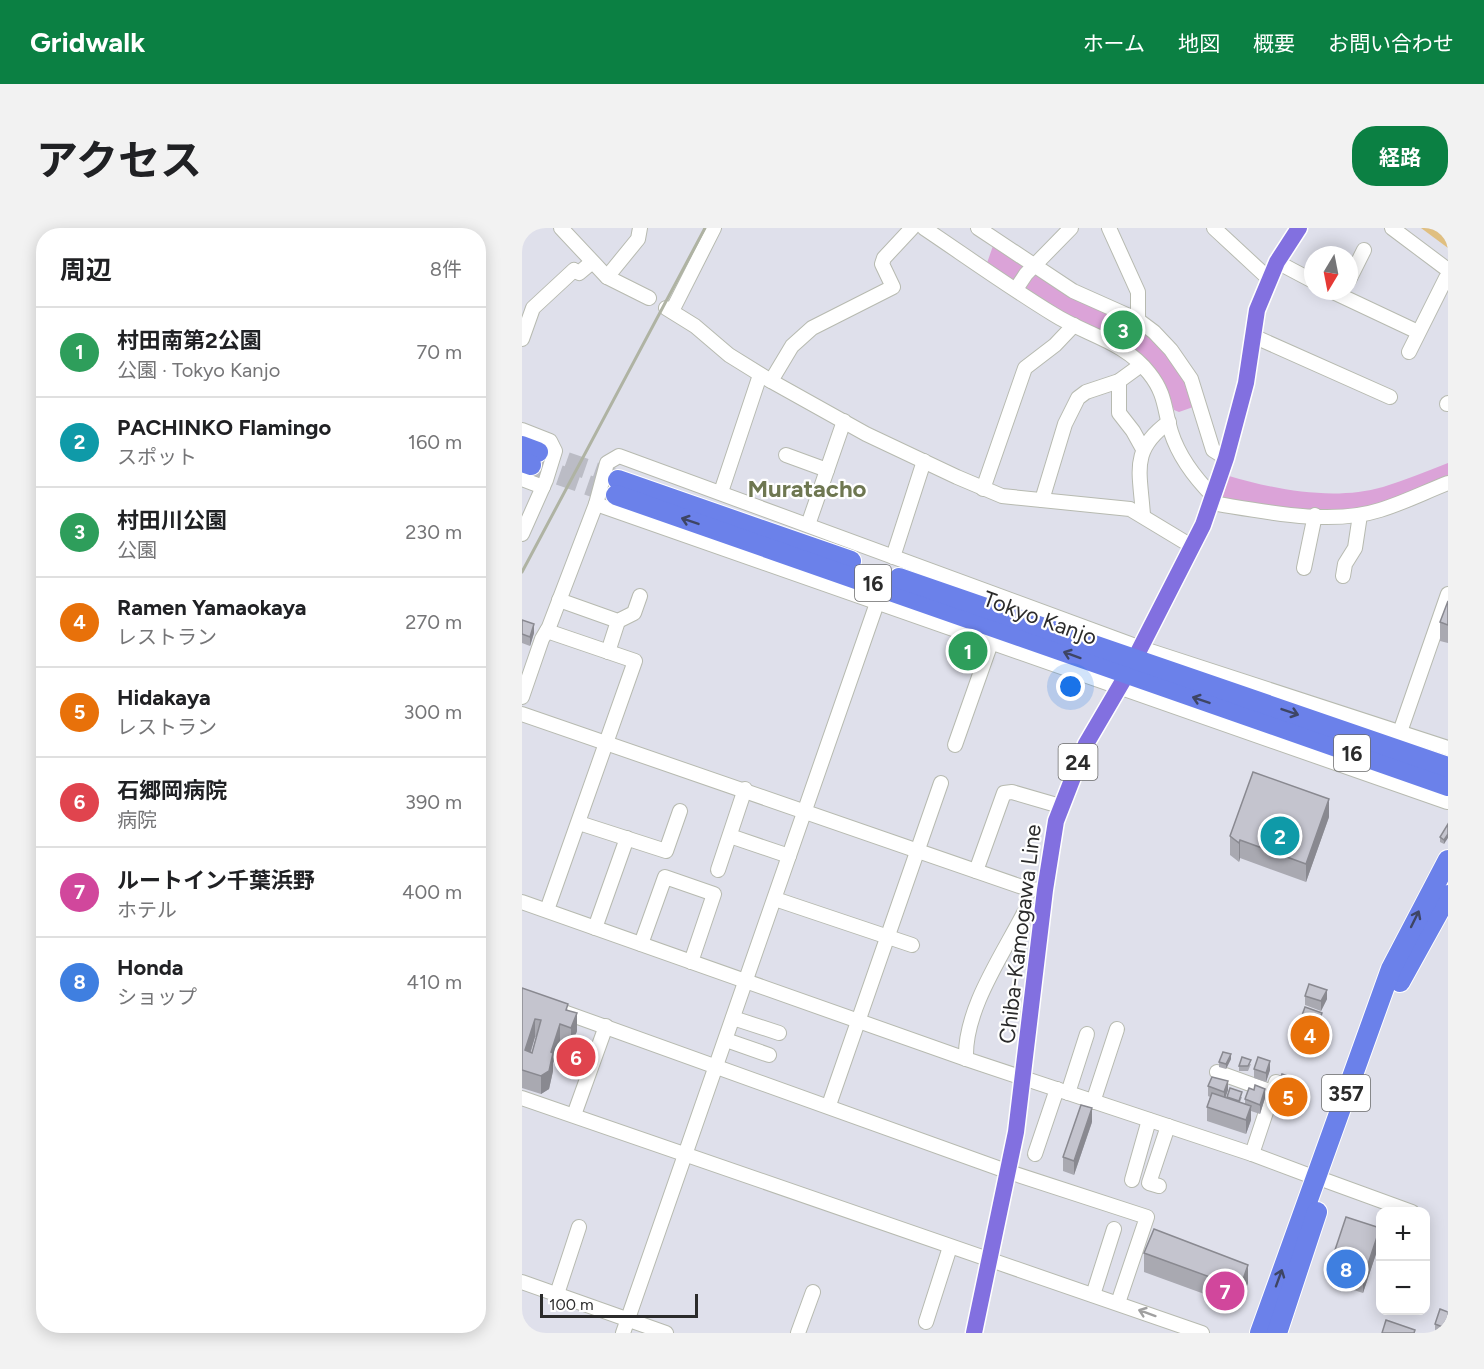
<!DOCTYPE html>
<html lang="ja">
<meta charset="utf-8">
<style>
:root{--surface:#fff;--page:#f2f2f2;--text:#202124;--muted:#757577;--line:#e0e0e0;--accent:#0b8043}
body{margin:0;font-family:Figtree,"Noto Sans JP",sans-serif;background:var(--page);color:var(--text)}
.controls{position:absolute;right:18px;bottom:18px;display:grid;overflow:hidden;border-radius:12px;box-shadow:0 3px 15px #0003}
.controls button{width:54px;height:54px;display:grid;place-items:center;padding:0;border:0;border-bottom:2px solid var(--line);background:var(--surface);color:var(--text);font:30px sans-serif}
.compass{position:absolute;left:782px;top:18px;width:54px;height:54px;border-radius:50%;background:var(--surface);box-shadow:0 3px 15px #0003;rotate:190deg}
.scale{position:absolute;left:18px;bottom:15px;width:158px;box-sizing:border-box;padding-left:6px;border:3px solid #2b2b2b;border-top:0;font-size:16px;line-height:21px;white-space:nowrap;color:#2b2b2b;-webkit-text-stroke:4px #fff;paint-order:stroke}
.you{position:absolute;left:549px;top:459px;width:21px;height:21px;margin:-15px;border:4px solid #fff;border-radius:50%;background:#1a73e8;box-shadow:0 0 0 9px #1a73e833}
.badge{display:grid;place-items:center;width:39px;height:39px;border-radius:50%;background:var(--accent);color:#fff;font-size:20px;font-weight:700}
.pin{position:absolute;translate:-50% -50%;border:3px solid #fff;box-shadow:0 2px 6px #0006}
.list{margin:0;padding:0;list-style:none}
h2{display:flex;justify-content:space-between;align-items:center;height:78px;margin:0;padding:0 24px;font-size:26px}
h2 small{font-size:20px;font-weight:400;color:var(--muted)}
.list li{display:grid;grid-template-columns:39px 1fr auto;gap:18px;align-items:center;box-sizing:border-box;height:90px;padding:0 24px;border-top:2px solid var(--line)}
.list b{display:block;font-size:22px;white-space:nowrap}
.list p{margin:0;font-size:20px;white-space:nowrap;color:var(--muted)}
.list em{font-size:20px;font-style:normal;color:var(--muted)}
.map{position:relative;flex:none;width:926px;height:1105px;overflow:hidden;border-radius:24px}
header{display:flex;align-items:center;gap:36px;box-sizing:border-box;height:84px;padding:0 30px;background:var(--accent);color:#fff}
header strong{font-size:28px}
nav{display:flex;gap:33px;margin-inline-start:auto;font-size:21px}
.intro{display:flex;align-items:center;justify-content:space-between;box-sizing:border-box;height:144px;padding:0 36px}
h1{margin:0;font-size:42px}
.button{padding:15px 27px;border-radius:24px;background:var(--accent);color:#fff;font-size:21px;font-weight:700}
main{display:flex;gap:36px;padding:0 36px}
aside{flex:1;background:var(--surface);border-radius:24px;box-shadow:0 3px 15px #0003}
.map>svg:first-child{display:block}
</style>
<header>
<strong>Gridwalk</strong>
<nav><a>ホーム</a><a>地図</a><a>概要</a><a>お問い合わせ</a></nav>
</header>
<div class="intro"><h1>アクセス</h1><a class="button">経路</a></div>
<main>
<aside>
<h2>周辺<small>8件</small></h2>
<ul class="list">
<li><span class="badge" style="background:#2e9e5b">1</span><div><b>村田南第2公園</b><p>公園 · Tokyo Kanjo</p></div><em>70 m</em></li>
<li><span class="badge" style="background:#0f9aa8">2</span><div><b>PACHINKO Flamingo</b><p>スポット</p></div><em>160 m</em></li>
<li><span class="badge" style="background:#2e9e5b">3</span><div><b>村田川公園</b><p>公園</p></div><em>230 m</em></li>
<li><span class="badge" style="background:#e8710a">4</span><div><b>Ramen Yamaokaya</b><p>レストラン</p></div><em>270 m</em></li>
<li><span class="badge" style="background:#e8710a">5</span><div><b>Hidakaya</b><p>レストラン</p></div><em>300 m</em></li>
<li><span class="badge" style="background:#e0444e">6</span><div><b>石郷岡病院</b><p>病院</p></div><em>390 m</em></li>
<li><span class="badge" style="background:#d1479c">7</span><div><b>ルートイン千葉浜野</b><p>ホテル</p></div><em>400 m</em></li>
<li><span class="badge" style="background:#3f7fe0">8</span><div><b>Honda</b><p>ショップ</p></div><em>410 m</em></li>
</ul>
</aside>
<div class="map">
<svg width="926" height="1105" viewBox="0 0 926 1105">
<rect width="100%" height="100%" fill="#dfe0eb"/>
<g fill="#dba3d8">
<path d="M 472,15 L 619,96 L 664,148 L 674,178 L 657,184 L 652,182 C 630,114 585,111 530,79 C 507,66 486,49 465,35 Z"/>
<path d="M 926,235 L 926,252 C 899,261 871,275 843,281 C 797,291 745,279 700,270 L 707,248 C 755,262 812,273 861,259 C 883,252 905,243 926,235 Z"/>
<polygon points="437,410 462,419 456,437 431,428"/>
</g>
<polygon fill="#e0bf80" points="899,0 926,0 926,20"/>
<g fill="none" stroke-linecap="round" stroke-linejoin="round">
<g stroke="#bbbcc5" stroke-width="20" stroke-dasharray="20 10" stroke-linecap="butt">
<polyline points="16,224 96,252"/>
<polyline points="9,237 94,267"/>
</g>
<g stroke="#b7bab0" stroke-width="16">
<g id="minor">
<polyline points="39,0 85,49 127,70"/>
<path d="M 402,0 C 445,29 487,59 531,86 C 564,107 602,113 627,145 C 644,166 642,181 649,204 C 657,229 673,250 691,268"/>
<polyline points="456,0 551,63 616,92 632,104 649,122 669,151 691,222 704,230"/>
<polyline points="587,0 616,64 616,92"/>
<polyline points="692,0 747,51"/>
<polyline points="870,0 926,42"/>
<polyline points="755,34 791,53"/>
<polyline points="85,49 116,11 118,0"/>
<polyline points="827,52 842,22"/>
<polyline points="494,61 504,46 549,0"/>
<polyline points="809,63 896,104"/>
<polyline points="144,80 173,98 207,127 249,153 344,206 435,249 480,268 608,281 671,319"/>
<polyline points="150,83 192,0"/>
<polyline points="731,108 868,169"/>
<polyline points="0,111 11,80 52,42 57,45 69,35"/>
<polyline points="887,124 924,50"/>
<polyline points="249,153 270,118 290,100 371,59 360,36 362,30 390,0"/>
<polyline points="597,153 597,185 611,203 621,221"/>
<polyline points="925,176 926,175"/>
<polyline points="0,202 28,213 33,223 24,252 0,306"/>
<polyline points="264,227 305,242"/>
<polyline points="0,251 21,259"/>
<polyline points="461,261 503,140 533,117 552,97"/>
<polyline points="199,264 238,147"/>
<polyline points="520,272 543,196 556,170 564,164 597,153 619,137"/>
<path d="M 689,275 C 740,283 808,298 858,282 C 881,275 903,264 926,255"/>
<polyline points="74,276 925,574"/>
<path d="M 621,287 C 618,243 608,222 647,194"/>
<polyline points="286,297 322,193"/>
<polyline points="371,329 402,233"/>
<polyline points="782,340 793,287"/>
<polyline points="821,348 823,336 833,320 838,287"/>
<polyline points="37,372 96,393 112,385 118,368"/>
<polyline points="25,403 113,433 25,682"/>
<polyline points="86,424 96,393"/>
<polyline points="0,469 20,411 27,399 74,276 85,235 97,228 619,420 926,520"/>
<polyline points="0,486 506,661 523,662"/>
<polyline points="878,504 926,366"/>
<polyline points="433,517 469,415"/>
<polyline points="57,595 144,623 158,583"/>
<polyline points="208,608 267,628"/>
<polyline points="196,642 223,561"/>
<polyline points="454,643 482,565 490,564 538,578"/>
<polyline points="253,671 390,717"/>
<polyline points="0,674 444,831 730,926 794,950"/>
<polyline points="73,700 105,610"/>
<polyline points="119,716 143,649 192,666 169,734"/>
<polyline points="39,783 487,944 625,989 596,1075"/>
<polyline points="211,790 257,805"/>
<polyline points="204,812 247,827"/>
<path d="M 444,831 C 442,782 480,728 502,685 L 521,681"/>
<polyline points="695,844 750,864"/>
<polyline points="546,865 565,806"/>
<polyline points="0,870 680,1105"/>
<polyline points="571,874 595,801"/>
<polyline points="307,877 419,555"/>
<polyline points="52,887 84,798"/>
<polyline points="513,926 535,861"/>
<polyline points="730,926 754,854"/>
<polyline points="610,952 627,892"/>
<polyline points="805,953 890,984"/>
<polyline points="637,958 627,955 646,898"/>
<polyline points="0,1054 144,1105"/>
<polyline points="35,1066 57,999"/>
<polyline points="571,1067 592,1001"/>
<polyline points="404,1094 428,1019"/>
<polyline points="101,1105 355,375"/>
<polyline points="276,1105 291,1064"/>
</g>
</g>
<g stroke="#fff" stroke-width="19">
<polyline id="major" points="452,1105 494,904 523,662 534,593 564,516 605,446 681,297 704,230 724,155 735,82 755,34 777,0"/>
</g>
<g stroke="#fff" stroke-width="22">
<g id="highway">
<polyline points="0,218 16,224"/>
<polyline points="0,234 9,237"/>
<polyline points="96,252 329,333"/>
<polyline points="94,267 926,558"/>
<polyline points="377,350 926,539"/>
<polyline points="878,754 926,667"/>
<polyline points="738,1105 869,741 926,632"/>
<polyline points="755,1105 795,984"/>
</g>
</g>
<use href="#minor" stroke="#fff" stroke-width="14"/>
<use href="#major" stroke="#8270e0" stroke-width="16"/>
<use href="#highway" stroke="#6b81ea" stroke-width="20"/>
<polyline stroke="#afb3a3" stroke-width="3" points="0,344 183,0"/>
</g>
<g fill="#a9a9b1" fill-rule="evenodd">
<polygon points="926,373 926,415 918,413 918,394"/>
<polygon points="0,392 12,405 8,418 0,415"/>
<polygon points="807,589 784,654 718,630 717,634 708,627 708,608"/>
<polygon points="926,596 922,616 918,614 918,609"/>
<path d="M 0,760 L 46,782 L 55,803 L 49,818 L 38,815 L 31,835 L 31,843 L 27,861 L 19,866 L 0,860 ZM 13,809 L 14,809 L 10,825 L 9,824 Z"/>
<polygon points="783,768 805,771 799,783 783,777"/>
<polygon points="800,794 791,819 774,813 774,804"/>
<polygon points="709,831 704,841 697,839 697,834"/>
<polygon points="729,836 726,843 717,843 717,838"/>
<polygon points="732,841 748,842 744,854 732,850"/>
<polygon points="686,858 706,862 703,869 705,870 720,869 718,874 723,876 723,871 743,870 738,886 729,883 729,892 724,906 685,893 685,879 688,869 686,868"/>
<polygon points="777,861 769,883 752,879 752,870"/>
<polygon points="570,894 552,947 541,943 541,929"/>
<polygon points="858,1014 841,1065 807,1054 807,1040"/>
<polygon points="622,1025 726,1055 718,1079 622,1044"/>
<polygon points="926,1084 926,1105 913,1105 913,1096"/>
</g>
<g fill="#898990">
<polygon points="12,396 12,405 8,418 8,409"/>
<polygon points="807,571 807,589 784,654 784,636"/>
<polygon points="926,606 926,610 922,616 922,612"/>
<polygon points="718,612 718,630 717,634 717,615"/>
<polygon points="805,762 805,771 799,783 799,773"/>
<polygon points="55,785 55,803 49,818 49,800"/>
<polygon points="800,785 800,794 791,819 791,810"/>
<polygon points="13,791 13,809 3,841 3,822"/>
<polygon points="38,796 38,815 31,835 31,843 27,861 19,866 19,848 29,824"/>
<polygon points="709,826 709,831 704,841 704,836"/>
<polygon points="748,833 748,842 744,854 744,845"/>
<polygon points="777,852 777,861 769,883 769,874"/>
<polygon points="706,853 706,862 702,874 702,864"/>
<polygon points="743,861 743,870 738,886 738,877"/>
<polygon points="729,878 729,892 724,906 724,892"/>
<polygon points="570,880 570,894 552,947 552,933"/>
<polygon points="858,1000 858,1014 841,1065 841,1051"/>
<polygon points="726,1037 726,1055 718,1079 718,1060"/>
</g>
<g fill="#c4c4ce" stroke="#898990" stroke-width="1.5" fill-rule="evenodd">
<polygon points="926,373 926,397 918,394"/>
<polygon points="0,392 12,396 8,409 0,406"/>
<polygon points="731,544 807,571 784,636 718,612 717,615 708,608"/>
<polygon points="926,596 926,606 922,612 918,609"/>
<polygon points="787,756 805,762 799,773 783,768"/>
<path d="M 0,760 L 46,776 L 44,782 L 55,785 L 49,800 L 38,796 L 29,824 L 31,825 L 27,843 L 19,848 L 0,842 ZM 13,791 L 19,792 L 10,825 L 3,822 Z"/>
<polygon points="783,779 800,785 791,810 774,804"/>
<polygon points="701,824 709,826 704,836 697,834"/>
<polygon points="720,829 729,832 726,838 717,838"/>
<polygon points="736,829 748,833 744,845 732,841"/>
<polygon points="760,846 777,852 769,874 752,870"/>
<polygon points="690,849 706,853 702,864 686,858"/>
<polygon points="733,857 743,861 738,877 723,871 727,860 732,862"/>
<polygon points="708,860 720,864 717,873 705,869"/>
<polygon points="690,865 729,878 724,892 685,879"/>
<polygon points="559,877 570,880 552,933 541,929"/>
<polygon points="824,989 858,1000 841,1051 807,1040"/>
<polygon points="632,1001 726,1037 718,1060 622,1025"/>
<polygon points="918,1081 926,1084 926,1101 913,1096"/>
<polygon points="864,1092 893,1102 892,1105 860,1105"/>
</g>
<defs><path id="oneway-shaft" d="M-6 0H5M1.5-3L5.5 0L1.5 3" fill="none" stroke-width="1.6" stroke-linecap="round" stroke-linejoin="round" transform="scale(1.5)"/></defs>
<g stroke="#3e4564">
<use href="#oneway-shaft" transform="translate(168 293) rotate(-161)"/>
<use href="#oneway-shaft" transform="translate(550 427) rotate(-160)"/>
<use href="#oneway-shaft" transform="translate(679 472) rotate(-161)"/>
<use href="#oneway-shaft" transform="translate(768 484) rotate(19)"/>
<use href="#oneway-shaft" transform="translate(893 691) rotate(-64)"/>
<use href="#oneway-shaft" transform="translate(757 1050) rotate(-70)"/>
</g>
<use stroke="#a0a0a0" href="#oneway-shaft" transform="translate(625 1085) rotate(-160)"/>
<g text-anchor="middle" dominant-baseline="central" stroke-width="4.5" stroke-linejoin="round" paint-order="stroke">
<g fill="#fff" stroke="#6b6b6b" stroke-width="1.5">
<rect x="333" y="337" width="36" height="36" rx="4.5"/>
<rect x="812" y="507" width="36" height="36" rx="4.5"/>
<rect x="536.5" y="516" width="39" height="36" rx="4.5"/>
<rect x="800" y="847" width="48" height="36" rx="4.5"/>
</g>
<g font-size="21" font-weight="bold" fill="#2b2b2b">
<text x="351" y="355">16</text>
<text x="830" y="525">16</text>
<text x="556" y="534">24</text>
<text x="824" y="865">357</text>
</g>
<g font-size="22" fill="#2b2b2b" stroke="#fff">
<text transform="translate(518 390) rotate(20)">Tokyo Kanjo</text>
<text transform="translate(498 706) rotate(-83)">Chiba-Kamogawa Line</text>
</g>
<g font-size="24" font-weight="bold" fill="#6e7751" stroke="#fff">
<text x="285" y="260">Muratacho</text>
</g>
</g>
</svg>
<div class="controls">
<button>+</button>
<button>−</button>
</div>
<svg class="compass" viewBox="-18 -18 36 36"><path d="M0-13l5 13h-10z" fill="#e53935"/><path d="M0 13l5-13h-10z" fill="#757577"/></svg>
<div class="scale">100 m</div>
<div class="you"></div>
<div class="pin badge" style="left:446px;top:423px;background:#2e9e5b">1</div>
<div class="pin badge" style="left:758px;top:608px;background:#0f9aa8">2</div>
<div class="pin badge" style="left:601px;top:102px;background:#2e9e5b">3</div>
<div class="pin badge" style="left:788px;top:807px;background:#e8710a">4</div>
<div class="pin badge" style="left:766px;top:869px;background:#e8710a">5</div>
<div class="pin badge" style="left:54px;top:829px;background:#e0444e">6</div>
<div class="pin badge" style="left:703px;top:1063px;background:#d1479c">7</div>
<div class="pin badge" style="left:824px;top:1041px;background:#3f7fe0">8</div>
</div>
</main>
